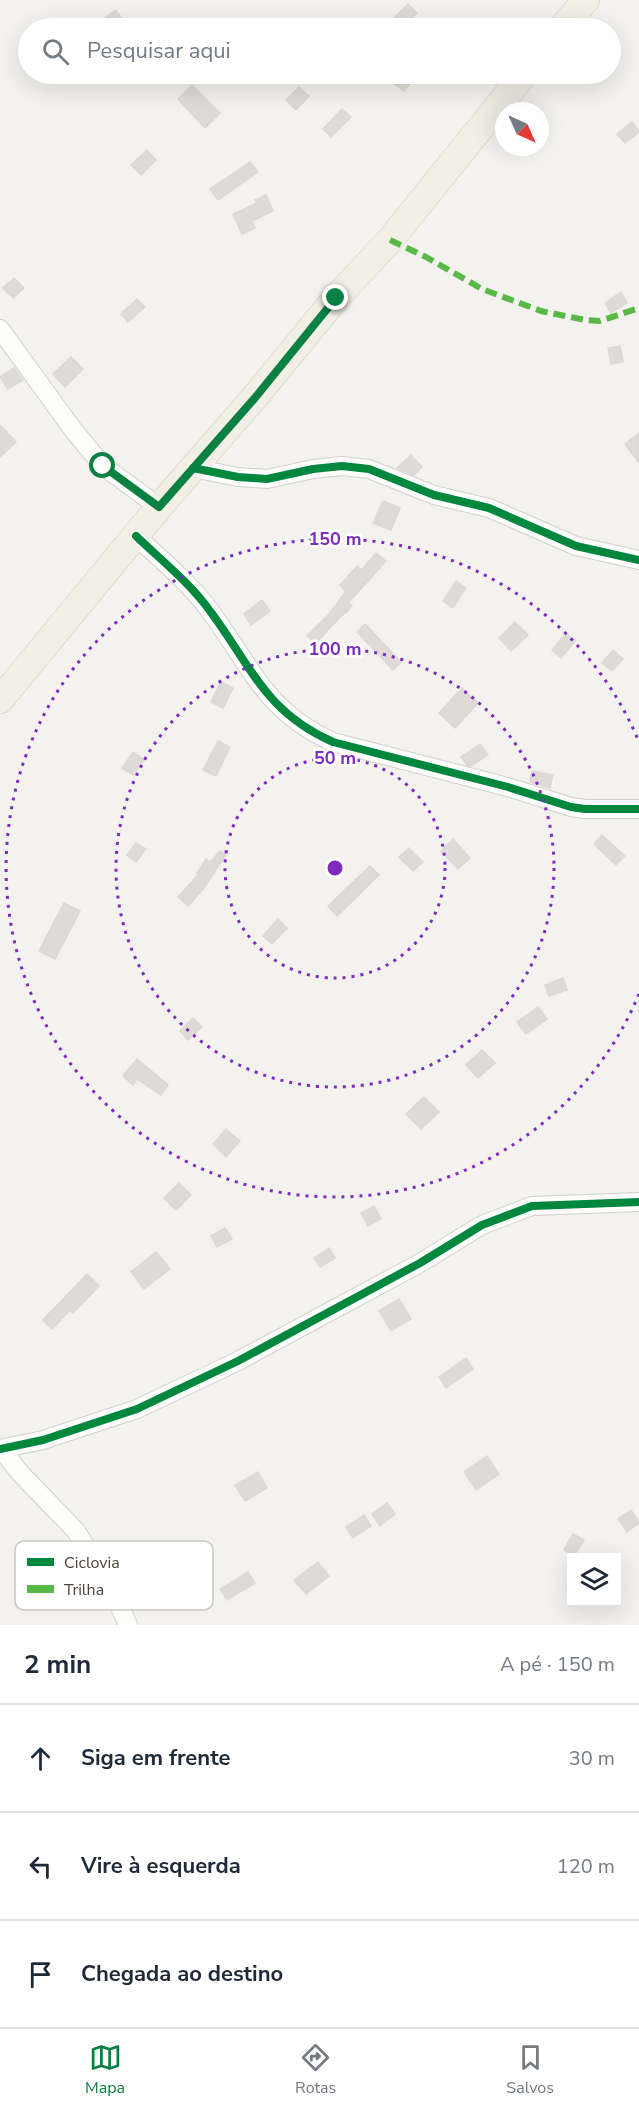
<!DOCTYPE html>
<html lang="pt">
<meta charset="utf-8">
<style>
:root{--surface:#fff;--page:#f2f2f3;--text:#1f2937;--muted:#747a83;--line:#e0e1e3;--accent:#0b8043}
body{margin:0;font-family:"Nunito Sans",sans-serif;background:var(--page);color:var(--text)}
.controls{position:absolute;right:18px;bottom:18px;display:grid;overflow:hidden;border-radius:0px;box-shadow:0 6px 24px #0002}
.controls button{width:54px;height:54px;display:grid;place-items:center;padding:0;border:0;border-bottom:2px solid var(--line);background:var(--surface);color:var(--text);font:30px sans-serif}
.compass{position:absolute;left:495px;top:102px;width:54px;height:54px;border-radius:50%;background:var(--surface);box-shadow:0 6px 24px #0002;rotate:135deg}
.stop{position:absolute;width:18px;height:18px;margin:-14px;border:4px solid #0b8043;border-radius:50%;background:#fff}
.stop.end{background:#0b8043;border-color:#fff;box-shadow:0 2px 6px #0008}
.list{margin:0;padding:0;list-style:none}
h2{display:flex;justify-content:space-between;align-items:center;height:78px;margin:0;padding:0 24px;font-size:26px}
h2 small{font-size:20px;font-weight:400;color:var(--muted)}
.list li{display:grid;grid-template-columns:39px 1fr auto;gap:18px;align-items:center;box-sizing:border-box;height:108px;padding:0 24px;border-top:2px solid var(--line)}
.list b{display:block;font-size:22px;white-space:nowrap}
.list em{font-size:20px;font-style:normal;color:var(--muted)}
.icon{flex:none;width:33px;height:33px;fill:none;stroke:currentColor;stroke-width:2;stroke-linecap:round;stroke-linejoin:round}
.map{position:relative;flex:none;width:639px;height:1625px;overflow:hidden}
.search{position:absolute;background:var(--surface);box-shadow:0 6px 24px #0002;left:18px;right:18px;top:18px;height:66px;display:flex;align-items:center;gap:15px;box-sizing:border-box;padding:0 21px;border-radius:33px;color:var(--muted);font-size:22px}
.sheet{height:402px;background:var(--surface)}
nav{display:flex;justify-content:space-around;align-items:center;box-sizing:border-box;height:84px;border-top:2px solid var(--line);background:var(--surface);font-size:16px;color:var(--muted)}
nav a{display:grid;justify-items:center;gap:3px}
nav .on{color:var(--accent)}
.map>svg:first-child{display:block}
</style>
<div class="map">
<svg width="639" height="1625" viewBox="0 0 639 1625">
<rect width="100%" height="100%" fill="#f4f2ee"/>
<g fill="#dedbd6" stroke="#dcd9d4" stroke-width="1.5">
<polygon points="408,4 417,13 402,28 384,28"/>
<polygon points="116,10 124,22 114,28 90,28"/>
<polygon points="401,74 418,74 404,91 393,83"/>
<polygon points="192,85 220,113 205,128 178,99"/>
<polygon points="299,87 309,96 296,110 286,100"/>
<polygon points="342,109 351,117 331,137 323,129"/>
<polygon points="632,122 639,132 625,143 617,134"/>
<polygon points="147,150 156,160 141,175 131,165"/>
<polygon points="250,162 258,172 218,200 210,189"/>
<polygon points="266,195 273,211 252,221 255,228 242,234 233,214 257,203 255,200"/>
<polygon points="14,278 24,288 13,298 3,288"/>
<polygon points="621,292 627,303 611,313 605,303"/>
<polygon points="137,299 145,307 128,322 121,314"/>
<polygon points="620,346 623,362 611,364 608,348"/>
<polygon points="71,357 83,369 65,387 53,374"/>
<polygon points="14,368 23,380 8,389 0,377"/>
<polygon points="0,425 16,442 0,457"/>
<polygon points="639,433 639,463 625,444"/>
<polygon points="411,455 422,467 414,475 397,468"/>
<polygon points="383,501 400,508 391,530 373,523"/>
<polygon points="376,553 386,561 349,602 352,605 348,611 341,616 316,643 307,636 329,614 346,591 340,585 357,566 362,570"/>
<polygon points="456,581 466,588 453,608 443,601"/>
<polygon points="262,600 270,611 251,625 244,614"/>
<polygon points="515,622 528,635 511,651 499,638"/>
<polygon points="365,624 401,662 393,670 357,632"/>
<polygon points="566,633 575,641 561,658 552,650"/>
<polygon points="613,650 623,659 612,671 602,663"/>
<polygon points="221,682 233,688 223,708 211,702"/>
<polygon points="462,688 478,703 455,728 439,713"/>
<polygon points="218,741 230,747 216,776 203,770"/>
<polygon points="480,744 488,755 471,766 467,765 461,757"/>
<polygon points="133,752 144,760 133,775 122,768"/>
<polygon points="532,771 553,775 550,788 530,782"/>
<polygon points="602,835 625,856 616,865 594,844"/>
<polygon points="453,839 470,858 458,869 441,851"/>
<polygon points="136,843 146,849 136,862 127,855"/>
<polygon points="409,848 423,862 413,871 399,857"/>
<polygon points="220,851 226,855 203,889 188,906 178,897 199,874 197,873 206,859 210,862"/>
<polygon points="370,866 379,875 337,916 328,906"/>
<polygon points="64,903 80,911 55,959 39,951"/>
<polygon points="278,919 287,928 272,944 263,936"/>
<polygon points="563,978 567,990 549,996 545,985"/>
<polygon points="538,1007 547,1019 526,1034 517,1022"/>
<polygon points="193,1018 202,1027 188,1040 180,1031"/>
<polygon points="482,1050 495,1063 478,1078 466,1065"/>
<polygon points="137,1059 168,1085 161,1095 137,1079 133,1085 123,1076"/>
<polygon points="424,1097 439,1112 421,1129 406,1114"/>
<polygon points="226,1129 240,1141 226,1157 213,1144"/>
<polygon points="179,1183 191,1195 176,1210 164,1198"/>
<polygon points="374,1206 381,1219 368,1226 361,1213"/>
<polygon points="225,1228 232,1239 217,1247 211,1236"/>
<polygon points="329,1248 335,1258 320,1267 314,1258"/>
<polygon points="156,1252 170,1269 144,1289 131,1272"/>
<polygon points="87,1274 99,1286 73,1313 70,1310 52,1329 43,1320"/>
<polygon points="399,1299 411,1319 391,1331 379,1311"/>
<polygon points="466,1358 473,1369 446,1388 439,1377"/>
<polygon points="487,1456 499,1474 476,1490 464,1472"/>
<polygon points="258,1472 267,1488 245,1501 235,1485"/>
<polygon points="387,1503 395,1514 380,1526 372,1514"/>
<polygon points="631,1510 639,1523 627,1532 618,1519"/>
<polygon points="364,1515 371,1526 353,1538 346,1527"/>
<polygon points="573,1534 584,1540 574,1556 564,1550"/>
<polygon points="318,1562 329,1576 306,1594 294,1580"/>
<polygon points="248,1572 255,1583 227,1600 220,1589"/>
</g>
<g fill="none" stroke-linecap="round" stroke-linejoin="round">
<g stroke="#d2d0cb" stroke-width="20">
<g id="minor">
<polyline points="0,329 74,431 103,466 159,507"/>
<polyline points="193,468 238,477 267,479 313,469 342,466 369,469 434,495 489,508 576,546 639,560"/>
<path d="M 136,536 C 161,560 190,583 210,611 C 252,667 264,711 333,742 L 508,787 L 571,807 L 585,809 L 639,809"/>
<polyline points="0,1449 43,1440 137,1409 238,1361 420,1263 482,1225 532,1206 639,1202"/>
<polyline points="1,1449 21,1474 76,1531 112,1589 128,1625"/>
</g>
</g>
<g stroke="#d6cebb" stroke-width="28">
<g id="primary">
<polyline points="562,28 586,0"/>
<polyline points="0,700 159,507 254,398 336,298 390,240 524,74"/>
</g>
</g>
<use href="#minor" stroke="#fdfdfc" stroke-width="18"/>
<use href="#primary" stroke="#f2efe6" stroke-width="27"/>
<polyline stroke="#58b947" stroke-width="6" stroke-dasharray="12 6" stroke-linecap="butt" points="390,240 426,257 482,289 541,311 585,320 600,321 639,308"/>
<g stroke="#fff" stroke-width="11">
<g id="cycleway">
<polyline points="193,468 238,477 267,479 313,469 342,466 369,469 434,495 489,508 576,546 639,560"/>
<path d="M 136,536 C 161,560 190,583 210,611 C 252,667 264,711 333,742 L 508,787 L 571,807 L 585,809 L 639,809"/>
<polyline points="0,1449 43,1440 137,1409 238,1361 420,1263 482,1225 532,1206 639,1202"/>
</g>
</g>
<use href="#cycleway" stroke="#00873e" stroke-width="8"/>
</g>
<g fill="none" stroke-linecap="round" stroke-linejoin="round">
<polyline stroke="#0b8043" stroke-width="8" points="103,466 159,507 254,399 336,298"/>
</g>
<g fill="none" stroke="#7b2cbf" stroke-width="3" stroke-dasharray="3 6">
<circle cx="335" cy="868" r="110"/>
<circle cx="335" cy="868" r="219"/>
<path d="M639 994A329 329 0 1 1 639 742"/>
</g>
<rect x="15" y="1541" width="198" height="69" rx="9" fill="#fff" stroke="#c9c7c4" stroke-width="1.5"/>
<rect x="27" y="1558" width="27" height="8" fill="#00873e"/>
<rect x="27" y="1585" width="27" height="8" fill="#58b947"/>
<g font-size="16" fill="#4b4439">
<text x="64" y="1568">Ciclovia</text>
<text x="64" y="1595">Trilha</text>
</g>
<circle cx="335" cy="868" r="9" fill="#7b2cbf" stroke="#fff" stroke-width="3"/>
<g font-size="18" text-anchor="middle" font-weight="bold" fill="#7b2cbf" stroke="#fff" stroke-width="5" stroke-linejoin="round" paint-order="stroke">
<text x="335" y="545">150 m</text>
<text x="335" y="655">100 m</text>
<text x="335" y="764">50 m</text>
</g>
</svg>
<div class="controls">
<button><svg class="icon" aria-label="layers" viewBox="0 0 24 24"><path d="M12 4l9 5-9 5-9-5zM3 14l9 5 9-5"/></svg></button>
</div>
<svg class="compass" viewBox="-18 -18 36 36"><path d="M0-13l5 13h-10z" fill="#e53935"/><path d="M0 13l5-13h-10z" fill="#747a83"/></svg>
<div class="stop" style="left:103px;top:466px"></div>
<div class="stop end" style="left:336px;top:298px"></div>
<div class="search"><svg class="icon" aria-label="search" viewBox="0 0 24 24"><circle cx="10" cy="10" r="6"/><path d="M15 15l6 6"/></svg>Pesquisar aqui</div>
</div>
<section class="sheet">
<h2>2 min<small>A pé · 150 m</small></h2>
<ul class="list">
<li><svg class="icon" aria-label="ahead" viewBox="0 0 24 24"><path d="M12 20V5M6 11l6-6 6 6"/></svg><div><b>Siga em frente</b></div><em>30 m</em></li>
<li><svg class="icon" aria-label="left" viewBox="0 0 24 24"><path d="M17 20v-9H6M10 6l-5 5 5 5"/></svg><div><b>Vire à esquerda</b></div><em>120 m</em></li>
<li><svg class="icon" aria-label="arrive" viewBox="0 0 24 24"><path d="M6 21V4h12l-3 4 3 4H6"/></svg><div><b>Chegada ao destino</b></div></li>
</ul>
</section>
<nav>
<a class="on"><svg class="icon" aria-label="map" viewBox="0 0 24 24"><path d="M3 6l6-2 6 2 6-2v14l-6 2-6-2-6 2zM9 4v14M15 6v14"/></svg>Mapa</a>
<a><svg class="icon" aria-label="directions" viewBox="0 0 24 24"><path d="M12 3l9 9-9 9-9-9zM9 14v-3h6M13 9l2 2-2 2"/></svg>Rotas</a>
<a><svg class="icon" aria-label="saved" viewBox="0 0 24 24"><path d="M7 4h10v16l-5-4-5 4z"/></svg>Salvos</a>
</nav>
